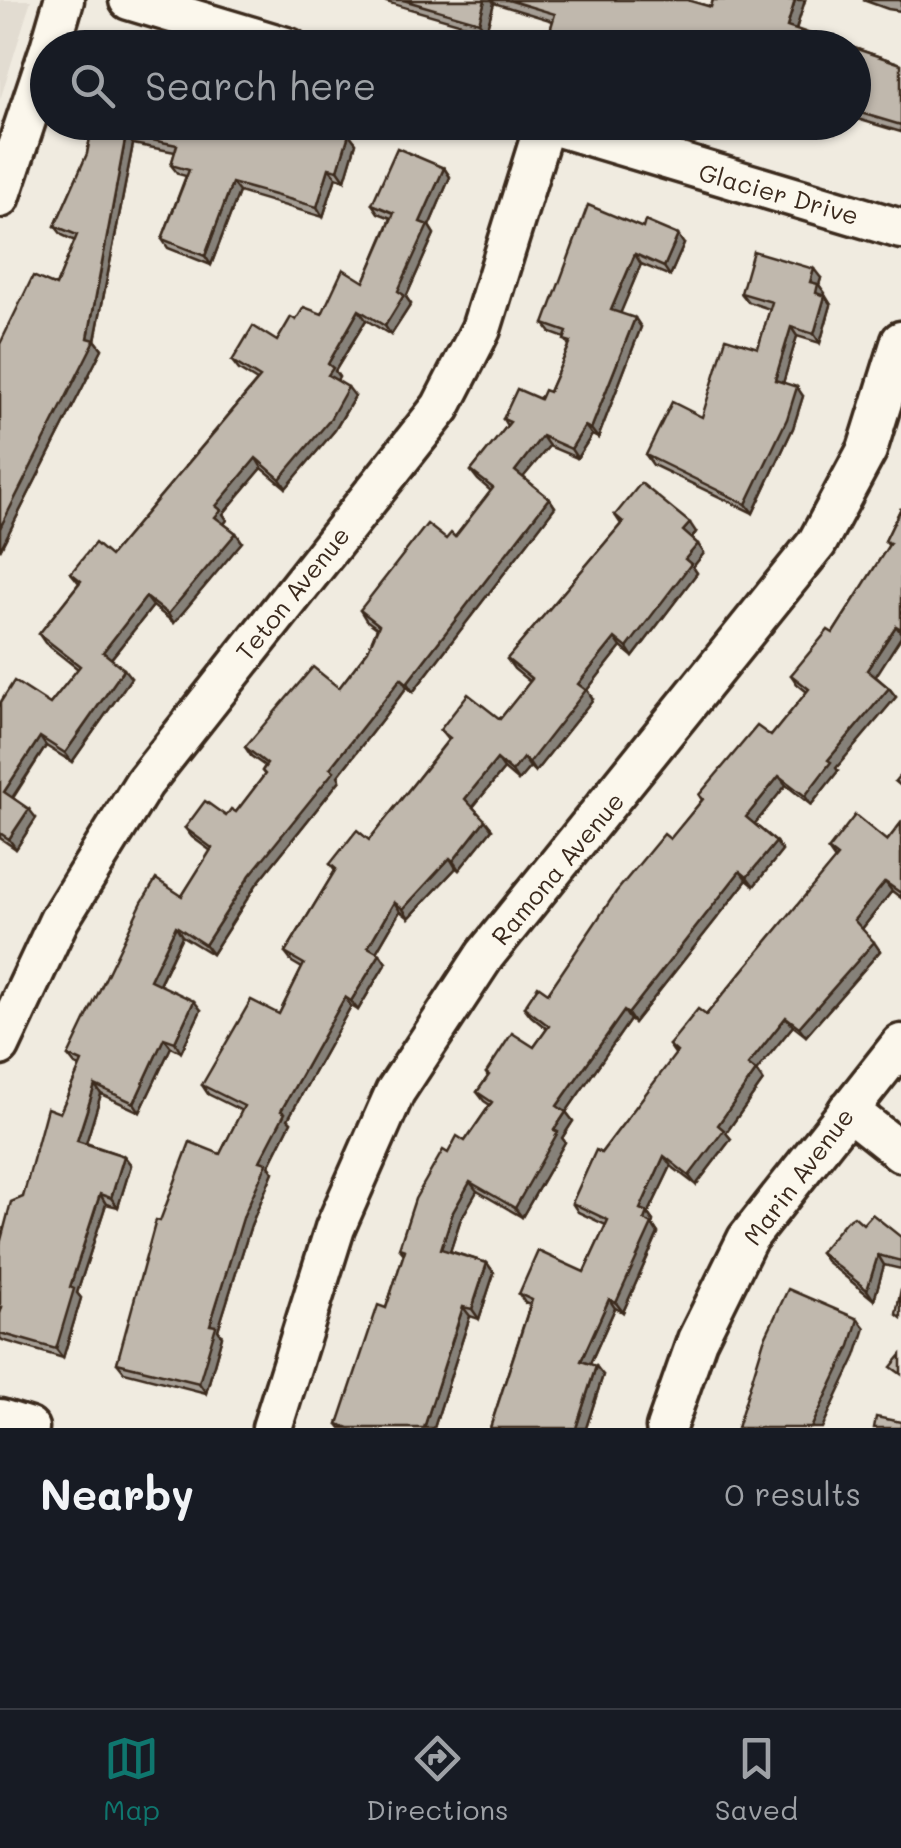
<!DOCTYPE html>
<style>
:root{--surface:#171b24;--page:#20242c;--text:#f1f3f6;--muted:#9ea1a6;--line:#363941;--accent:#0f766e}
body{margin:0;font-family:Mali,sans-serif;background:var(--page);color:var(--text)}
.list{margin:0;padding:0;list-style:none}
h2{display:flex;justify-content:space-between;align-items:center;height:130px;margin:0;padding:0 40px;font-size:42px}
h2 small{font-size:32px;font-weight:400;color:var(--muted)}
.icon{flex:none;width:55px;height:55px;fill:none;stroke:currentColor;stroke-width:2;stroke-linecap:round;stroke-linejoin:round}
.map{position:relative;flex:none;width:901px;height:1428px;overflow:hidden}
.search{position:absolute;background:var(--surface);box-shadow:0 2px 8px #0004;left:30px;right:30px;top:30px;height:110px;display:flex;align-items:center;gap:25px;box-sizing:border-box;padding:0 35px;border-radius:55px;color:var(--muted);font-size:38px}
.sheet{height:280px;background:var(--surface)}
nav{display:flex;justify-content:space-around;align-items:center;box-sizing:border-box;height:140px;border-top:2px solid var(--line);background:var(--surface);font-size:28px;color:var(--muted)}
nav a{display:grid;justify-items:center;gap:5px}
nav .on{color:var(--accent)}
.map>svg:first-child{display:block}
</style>
<div class="map">
<svg width="901" height="1428" viewBox="0 0 901 1428">
<rect width="100%" height="100%" fill="#f0ebe0"/>
<filter id="ink" filterUnits="userSpaceOnUse"><feTurbulence type="fractalNoise" baseFrequency=".01" numOctaves="2"/><feDisplacementMap in="SourceGraphic" scale="20" xChannelSelector="R" yChannelSelector="G"/><feConvolveMatrix kernelMatrix="1 2 1 2 8 2 1 2 1" color-interpolation-filters="sRGB"/></filter>
<g filter="url(#ink)">
<polygon fill="#e2dcd1" points="0,0 31,0 0,100"/>
<g fill="none" stroke-linecap="round" stroke-linejoin="round">
<g stroke="#3b2a1e" stroke-width="45">
<g id="minor">
<polyline points="129,0 289,48"/>
<polyline points="50,48 64,0"/>
<polyline points="542,122 901,229"/>
<polyline points="0,198 48,54"/>
<polyline points="0,1046 59,920 144,783 441,407 481,329 545,123"/>
<polyline points="848,1110 901,1152"/>
<polyline points="0,1419 29,1428"/>
<polyline points="272,1428 335,1228 395,1092 485,955 817,543 867,450 901,341"/>
<polyline points="666,1428 697,1340 747,1239 901,1044"/>
</g>
</g>
<use href="#minor" stroke="#fbf7ec" stroke-width="38"/>
</g>
<g fill="#a59e95" stroke="#3b2a1e" stroke-width="2.5">
<polygon points="384,0 687,0 711,7 713,0 805,0 796,29 851,48 551,48 547,41 553,21 494,3 486,31 386,2"/>
<polygon points="863,0 901,0 901,11 888,9"/>
<polygon points="854,48 901,64 901,132 854,118"/>
<polygon points="93,122 349,134 356,143 345,180 336,177 323,217 239,192 211,265 168,248 162,239 186,176 178,174 171,165 175,152 133,144 95,340 102,349 0,550 0,344 56,286 75,241 62,235 55,226 87,154"/>
<polygon points="797,122 838,122 835,132"/>
<polygon points="444,168 450,177 429,226 434,234 406,297 411,304 391,335 366,320 335,371 339,377 337,381 355,396 335,430 286,488 262,468 223,514 227,520 224,524 236,533 242,542 174,623 153,606 111,659 131,678 72,762 46,746 13,798 36,818 16,849 0,838 0,703 50,704 78,669 45,643 39,634 79,583 71,573 110,556 257,381 239,370 232,361 277,341 296,320 322,314 364,282 391,218 378,213 372,204"/>
<polygon points="643,228 684,244 670,276 641,264 620,313 641,327 598,438 592,435 577,458 549,446 523,477 549,498 555,507 413,692 407,687 338,776 340,780 256,885 212,954 182,936 159,985 201,1010 181,1052 171,1047 140,1112 101,1094 86,1143 124,1156 131,1165 118,1207 106,1204 77,1293 81,1298 63,1358 2,1340 0,1338 0,1244 23,1197 80,1067 75,1065 68,1056 182,896 211,851 192,837 185,828 236,812 265,775 262,771 265,766 251,756 245,747 339,688 368,650 377,628 366,620 360,610 446,539 455,537 491,491 478,480 471,471 507,426 503,419 549,392 569,346 565,338 551,333 544,324"/>
<polygon points="821,278 819,285 831,305 820,343 797,336 783,383 803,396 793,428 753,513 653,465 646,455 702,417 758,348 770,309 748,302 741,293"/>
<polygon points="901,508 901,637 875,676 889,688 896,697 836,768 838,771 811,805 786,785 754,824 776,842 782,851 754,886 747,880 634,1023 630,1020 566,1112 573,1121 562,1138 565,1142 522,1217 477,1191 460,1221 450,1251 487,1263 494,1273 479,1319 470,1316 434,1428 341,1428 338,1424 386,1308 404,1254 399,1248 448,1153 465,1141 490,1105 484,1101 477,1092 488,1077 486,1073 534,1047 547,1029 531,1016 524,1007 548,993 702,800 699,795 771,736 807,692 797,684 791,675 833,633 889,546 885,541"/>
<polygon points="615,515 696,532 692,538 704,553 693,567 697,573 633,657 621,647 587,690 593,699 535,772 530,767 518,781 504,769 473,807 492,829 459,870 456,868 409,918 400,911 376,952 386,963 358,1010 351,1006 288,1119 291,1122 269,1166 273,1172 251,1225 218,1330 222,1336 206,1393 124,1372 117,1363 160,1221 220,1154 242,1111 208,1094 202,1085 279,1014 302,968 292,962 285,953 335,871 330,864 369,840 448,740 440,730 500,719 530,682 514,669 507,659 621,524"/>
<polygon points="901,823 901,898 892,891 862,929 880,951 806,1036 793,1026 756,1071 763,1081 726,1133 731,1139 696,1185 671,1166 648,1214 653,1221 652,1224 658,1233 623,1312 615,1308 590,1364 603,1375 586,1428 490,1428 530,1305 525,1303 519,1294 584,1272 606,1225 578,1212 572,1203 601,1153 676,1055 669,1045 706,1015 835,860 828,850 887,841"/>
<polygon points="863,1224 901,1237 901,1269 884,1265 874,1300 826,1261 820,1252"/>
</g>
<g fill="#868179" stroke="#3b2a1e" stroke-width="2.5">
<polygon points="485,0 492,0 494,3 486,31 479,22"/>
<polygon points="795,0 805,0 794,36 787,27"/>
<polygon points="829,122 838,122 835,132 828,123"/>
<polygon points="349,134 356,143 345,180 338,170"/>
<polygon points="126,135 133,144 95,340 102,349 0,550 0,528 88,338"/>
<polygon points="329,168 336,177 323,217 317,207"/>
<polygon points="444,168 450,177 429,226 434,234 406,297 411,304 391,335 385,326 420,222"/>
<polygon points="232,183 239,192 211,265 205,256"/>
<polygon points="678,235 684,244 670,276 664,267"/>
<polygon points="635,254 641,264 618,319 611,310"/>
<polygon points="814,269 821,278 819,285 825,293 822,302 810,282"/>
<polygon points="825,296 831,305 820,343 814,334"/>
<polygon points="359,310 366,320 335,371 339,377 334,385 328,375 328,364"/>
<polygon points="635,318 641,327 598,438 591,429"/>
<polygon points="791,327 797,336 781,390 775,380"/>
<polygon points="348,387 355,396 335,430 286,488 280,479"/>
<polygon points="797,387 803,396 793,428 753,513 746,504"/>
<polygon points="585,426 592,435 577,458 571,449"/>
<polygon points="542,436 549,446 521,480 515,471"/>
<polygon points="256,458 262,468 223,514 227,520 222,526 215,517 216,506"/>
<polygon points="549,498 555,507 413,692 407,683"/>
<polygon points="690,523 696,532 690,541 683,531"/>
<polygon points="236,533 242,542 174,623 168,614"/>
<polygon points="698,544 704,553 693,567 697,573 633,657 627,648 685,559"/>
<polygon points="146,597 153,606 109,661 103,652"/>
<polygon points="896,626 901,633 901,637 874,679 867,670"/>
<polygon points="615,638 621,647 587,690 593,699 535,772 529,763 578,684"/>
<polygon points="124,669 131,678 72,762 65,753"/>
<polygon points="401,678 407,687 338,776 340,780 256,885 212,954 205,945 250,875 330,768"/>
<polygon points="889,688 896,697 836,768 838,771 811,805 805,796 828,760"/>
<polygon points="40,737 46,746 10,801 4,792"/>
<polygon points="523,758 530,767 518,781 512,772"/>
<polygon points="497,759 504,769 472,808 465,799"/>
<polygon points="779,776 786,785 753,826 746,817"/>
<polygon points="29,809 36,818 16,849 9,839"/>
<polygon points="485,820 492,829 459,870 453,861"/>
<polygon points="776,842 782,851 754,886 747,877"/>
<polygon points="450,858 456,868 409,918 403,909"/>
<polygon points="740,871 747,880 634,1023 628,1014"/>
<polygon points="885,882 892,891 861,930 854,920"/>
<polygon points="394,902 400,911 374,956 368,947"/>
<polygon points="176,926 182,936 156,990 150,980"/>
<polygon points="874,942 880,951 806,1036 799,1027"/>
<polygon points="380,954 386,963 358,1010 351,1001"/>
<polygon points="345,997 351,1006 288,1119 291,1122 269,1166 273,1172 251,1225 218,1330 222,1336 206,1393 199,1383 210,1325 260,1161 281,1111"/>
<polygon points="194,1001 201,1010 181,1052 175,1042"/>
<polygon points="624,1011 630,1020 564,1115 557,1106"/>
<polygon points="786,1017 793,1026 754,1074 748,1065"/>
<polygon points="164,1038 171,1047 140,1112 134,1103"/>
<polygon points="756,1071 763,1081 726,1133 731,1139 696,1185 689,1176 718,1125"/>
<polygon points="95,1085 101,1094 84,1150 77,1141"/>
<polygon points="566,1112 573,1121 562,1138 565,1142 522,1217 515,1208 554,1130"/>
<polygon points="124,1156 131,1165 118,1207 111,1198"/>
<polygon points="664,1156 671,1166 648,1214 653,1221 652,1224 658,1233 623,1312 616,1303 644,1220 640,1209"/>
<polygon points="470,1182 477,1191 460,1221 448,1258 441,1249 453,1212"/>
<polygon points="100,1194 106,1204 77,1293 81,1298 63,1358 56,1349 70,1287"/>
<polygon points="878,1255 884,1265 874,1300 867,1290"/>
<polygon points="487,1263 494,1273 479,1319 472,1309"/>
<polygon points="609,1299 615,1308 587,1370 581,1361"/>
<polygon points="463,1307 470,1316 434,1428 424,1428"/>
<polygon points="858,1319 865,1328 856,1356 822,1428 811,1428"/>
<polygon points="596,1366 603,1375 586,1428 576,1428"/>
</g>
<g fill="#c0b8ad" stroke="#3b2a1e" stroke-width="2.5">
<polygon points="403,0 485,0 479,22"/>
<polygon points="508,0 687,0 711,7 713,0 795,0 787,27 851,48 665,48 652,44 651,48 570,48 547,41 555,14"/>
<polygon points="854,48 901,64 901,125 854,111"/>
<polygon points="93,122 310,122 349,134 338,170 329,168 317,207 232,183 205,256 162,239 189,170 171,165 177,145 126,135 88,338 95,340 0,528 0,344 33,276 56,286 77,235 55,226 87,154"/>
<polygon points="397,148 444,168 420,222 428,225 398,291 404,295 385,326 359,310 328,364 333,368 328,375 348,387 329,421 280,479 256,458 216,506 221,510 215,517 236,533 168,614 146,597 103,652 124,669 65,753 40,737 4,792 29,809 9,839 0,833 0,703 14,681 50,704 80,666 39,634 81,581 71,573 95,543 110,556 260,378 232,361 253,326 277,341 291,317 296,320 304,307 322,314 343,269 364,282 394,213 372,204"/>
<polygon points="588,205 643,228 645,221 678,235 664,267 635,254 611,310 635,318 591,429 585,426 571,449 542,436 515,471 549,498 407,683 401,678 330,768 334,771 250,875 205,945 176,926 150,980 194,1001 175,1042 164,1038 134,1103 95,1085 77,1141 124,1156 111,1198 100,1194 70,1287 74,1289 56,1349 0,1333 0,1314 2,1307 0,1307 0,1244 11,1202 23,1197 47,1108 60,1113 82,1062 68,1056 142,902 156,879 182,896 212,848 185,828 205,801 226,816 231,809 236,812 265,774 262,771 267,764 245,747 313,667 339,688 368,650 379,625 360,610 427,524 446,539 451,533 455,537 493,488 471,471 510,422 503,419 517,389 540,399 544,390 549,392 571,342 564,340 567,332 544,324"/>
<polygon points="753,251 814,269 810,282 818,284 816,293 825,296 814,334 791,327 775,380 797,387 787,419 746,504 646,455 672,402 702,417 726,338 758,348 772,302 741,293"/>
<polygon points="641,483 690,523 683,531 698,544 685,559 691,564 627,648 615,638 578,684 586,690 529,763 523,758 512,772 497,759 465,799 485,820 453,861 450,858 403,909 394,902 368,947 380,954 351,1001 345,997 281,1111 285,1113 260,1161 267,1163 244,1215 210,1325 216,1326 199,1383 117,1363 156,1220 160,1221 190,1142 220,1154 244,1106 202,1085 251,1000 279,1014 304,964 285,953 336,869 330,864 357,830 369,840 450,738 440,730 468,694 500,719 532,679 507,659 623,522 615,515"/>
<polygon points="901,508 901,629 896,626 867,670 889,688 828,760 831,762 805,796 779,776 746,817 776,842 747,877 740,871 628,1014 624,1011 557,1106 566,1112 554,1130 558,1132 515,1208 470,1182 453,1212 441,1249 487,1263 472,1309 463,1307 424,1428 349,1428 338,1424 378,1305 386,1308 405,1250 399,1248 415,1199 443,1150 448,1153 457,1136 465,1141 492,1102 477,1092 489,1075 486,1073 512,1033 534,1047 549,1026 524,1007 538,986 548,993 616,892 664,834 670,839 703,799 699,795 757,726 771,736 809,689 791,675 828,630 833,633 890,543 885,541"/>
<polygon points="901,774 901,786 895,781"/>
<polygon points="855,815 887,841 901,823 901,893 885,882 854,920 874,942 799,1027 786,1017 748,1065 756,1071 718,1125 724,1130 689,1176 664,1156 640,1209 647,1212 644,1220 652,1224 616,1303 609,1299 581,1361 596,1366 576,1428 490,1428 532,1300 519,1294 538,1251 584,1272 608,1220 572,1203 596,1150 601,1153 677,1052 669,1045 698,1009 706,1015 837,857 828,850"/>
<polygon points="872,1214 901,1237 901,1261 878,1255 867,1290 820,1252 846,1221 854,1216 863,1224"/>
<polygon points="788,1289 858,1319 850,1346 811,1428 737,1428 764,1340"/>
<polygon points="901,1289 901,1318 896,1314"/>
<polygon points="901,1355 901,1374 891,1367"/>
<polygon points="876,1417 901,1422 901,1428 874,1428"/>
</g>
</g>
<g text-anchor="middle" dominant-baseline="central" stroke-width="8" stroke-linejoin="round" paint-order="stroke">
<g font-size="25" fill="#3b2a1e" stroke="#fbf7ec">
<text transform="translate(779 193) rotate(16)">Glacier Drive</text>
<text transform="translate(292 593) rotate(-51)">Teton Avenue</text>
<text transform="translate(557 868) rotate(-50)">Ramona Avenue</text>
<text transform="translate(798 1176) rotate(-53)">Marin Avenue</text>
</g>
</g>
</svg>
<div class="search"><svg class="icon" aria-label="search" viewBox="0 0 24 24"><circle cx="10" cy="10" r="6"/><path d="M15 15l6 6"/></svg>Search here</div>
</div>
<section class="sheet">
<h2>Nearby<small>0 results</small></h2>
<ul class="list">
</ul>
</section>
<nav>
<a class="on"><svg class="icon" aria-label="map" viewBox="0 0 24 24"><path d="M3 6l6-2 6 2 6-2v14l-6 2-6-2-6 2zM9 4v14M15 6v14"/></svg>Map</a>
<a><svg class="icon" aria-label="directions" viewBox="0 0 24 24"><path d="M12 3l9 9-9 9-9-9zM9 14v-3h6M13 9l2 2-2 2"/></svg>Directions</a>
<a><svg class="icon" aria-label="saved" viewBox="0 0 24 24"><path d="M7 4h10v16l-5-4-5 4z"/></svg>Saved</a>
</nav>
